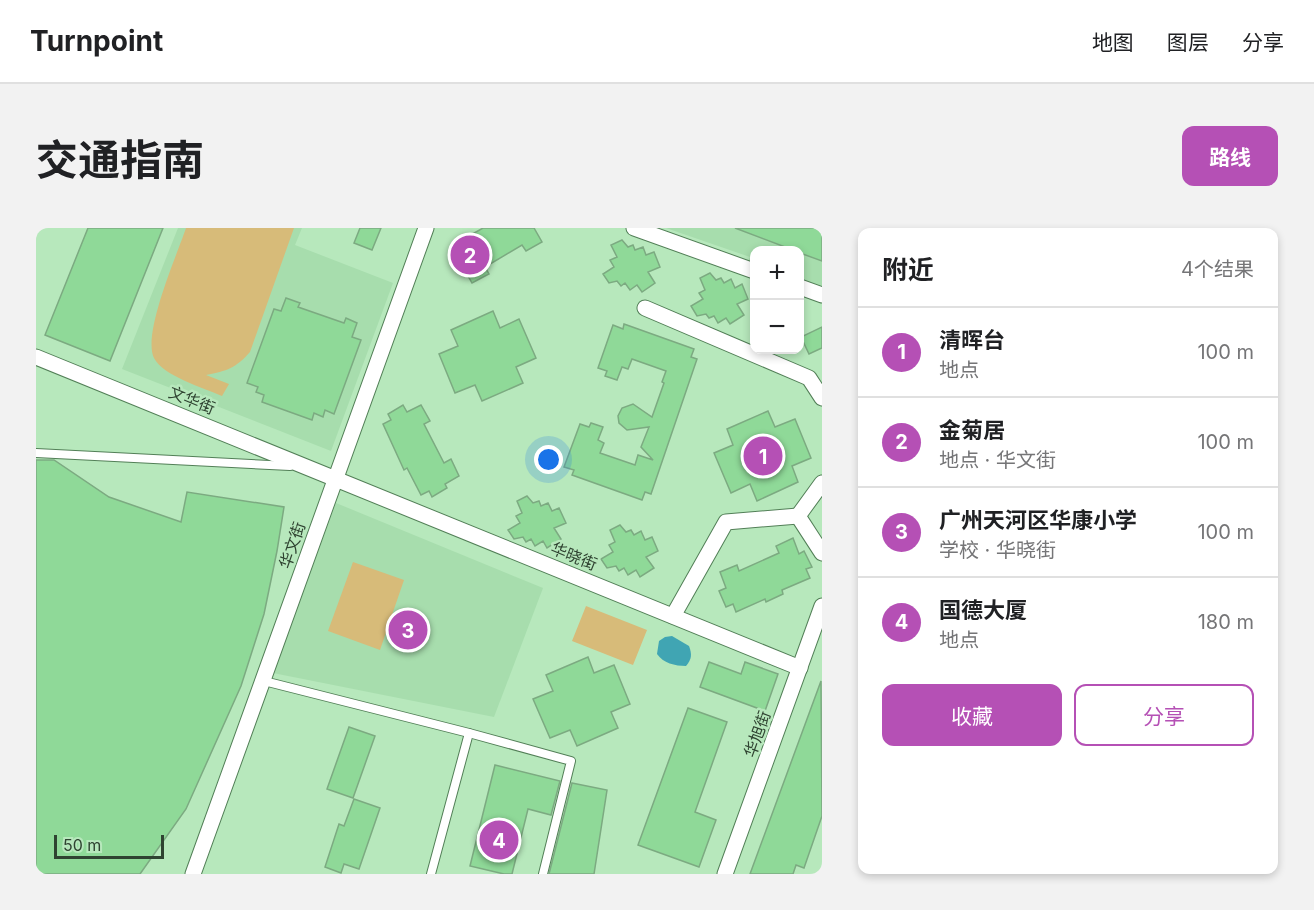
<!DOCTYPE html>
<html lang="zh">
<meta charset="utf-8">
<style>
:root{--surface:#fff;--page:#f2f2f2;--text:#202124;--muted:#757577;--line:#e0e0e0;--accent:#b550b5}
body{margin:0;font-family:Inter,"Noto Sans SC",sans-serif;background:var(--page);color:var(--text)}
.controls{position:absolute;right:18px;top:18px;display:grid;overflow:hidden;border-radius:12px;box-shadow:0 3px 9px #0003}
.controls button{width:54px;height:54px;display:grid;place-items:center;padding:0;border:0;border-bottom:2px solid var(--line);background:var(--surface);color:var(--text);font:30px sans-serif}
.scale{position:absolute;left:18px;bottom:15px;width:110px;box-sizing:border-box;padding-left:6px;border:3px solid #2f4331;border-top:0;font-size:16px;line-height:21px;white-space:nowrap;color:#2f4331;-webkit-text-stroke:4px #b7e8bc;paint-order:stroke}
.you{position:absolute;left:513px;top:232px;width:21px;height:21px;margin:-15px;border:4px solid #fff;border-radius:50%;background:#1a73e8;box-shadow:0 0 0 9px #1a73e833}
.badge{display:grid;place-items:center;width:39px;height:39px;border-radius:50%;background:var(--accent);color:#fff;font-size:20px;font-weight:700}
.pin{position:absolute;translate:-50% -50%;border:3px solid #fff;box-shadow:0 2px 6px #0006}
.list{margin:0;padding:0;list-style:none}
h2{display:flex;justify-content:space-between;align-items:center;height:78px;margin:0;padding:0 24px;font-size:26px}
h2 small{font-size:20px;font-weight:400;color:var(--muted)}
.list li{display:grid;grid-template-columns:39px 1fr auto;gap:18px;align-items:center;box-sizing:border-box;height:90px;padding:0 24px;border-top:2px solid var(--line)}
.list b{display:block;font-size:22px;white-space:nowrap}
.list p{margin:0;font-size:20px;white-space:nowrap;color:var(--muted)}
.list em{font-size:20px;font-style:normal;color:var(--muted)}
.actions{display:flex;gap:12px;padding:18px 24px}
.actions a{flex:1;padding:14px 0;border:2px solid var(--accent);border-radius:12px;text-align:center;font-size:21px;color:var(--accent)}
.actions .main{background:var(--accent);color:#fff}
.map{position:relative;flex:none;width:786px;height:646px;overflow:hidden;border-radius:12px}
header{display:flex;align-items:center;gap:36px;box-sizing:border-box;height:84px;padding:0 30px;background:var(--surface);border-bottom:2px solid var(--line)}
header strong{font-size:28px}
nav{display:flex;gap:33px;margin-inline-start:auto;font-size:21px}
.intro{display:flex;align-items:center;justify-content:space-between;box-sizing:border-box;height:144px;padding:0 36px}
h1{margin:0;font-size:42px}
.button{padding:15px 27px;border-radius:12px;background:var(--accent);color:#fff;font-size:21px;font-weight:700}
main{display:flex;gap:36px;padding:0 36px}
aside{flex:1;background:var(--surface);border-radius:12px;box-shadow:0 3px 9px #0003}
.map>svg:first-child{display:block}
</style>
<header>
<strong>Turnpoint</strong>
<nav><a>地图</a><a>图层</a><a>分享</a></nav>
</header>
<div class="intro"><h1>交通指南</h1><a class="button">路线</a></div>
<main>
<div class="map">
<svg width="786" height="646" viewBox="0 0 786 646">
<rect width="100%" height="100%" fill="#b7e8bc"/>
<g fill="#a7ddad">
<polygon points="142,0 266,0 259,17 357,55 295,223 86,141"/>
<polygon points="630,0 786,0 786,63 764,55 764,22 718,22 718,39 711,36 714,29"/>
<polygon points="300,275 507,360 458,489 237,445"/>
</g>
<g fill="#d7bb79">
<path d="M 150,0 L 258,0 L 214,124 C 200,140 191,143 170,147 L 193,156 L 186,168 C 168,160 127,148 118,130 C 106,106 141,27 150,0 Z"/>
<polygon points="317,334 368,352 344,422 292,403"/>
<polygon points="550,378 611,402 597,437 536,413"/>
</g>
<path fill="#40a5b3" d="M 636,408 L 653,418 C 656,426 656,431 650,438 C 639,438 627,435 621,426 L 623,413 L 629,409 Z"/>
<g fill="#8fd998" stroke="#7caa81" stroke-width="1.5">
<polygon points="52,0 127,0 74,133 9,107"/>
<polygon points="324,0 345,0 336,22 318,15"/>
<polygon points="447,0 498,0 506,14 490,23 486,17 449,39 453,46 436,55 428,41 424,43 415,29 420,26 415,18"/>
<polygon points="699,0 786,0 786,33 764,25 764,22 757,22"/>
<polygon points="586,12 592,19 597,17 599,22 607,19 610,27 618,24 624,39 612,44 619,55 606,64 601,57 594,62 589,55 585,58 581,53 573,55 567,46 578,39 574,32 581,29 575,17"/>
<polygon points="674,45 680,52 685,50 688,55 695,51 699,60 706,56 712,71 701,76 708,87 694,96 690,90 682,95 678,88 673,90 670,86 661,88 655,78 667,71 663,65 669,62 664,50"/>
<polygon points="250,70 264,75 262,79 308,95 310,90 321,95 316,109 325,112 298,186 289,182 287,189 278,185 276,192 226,174 228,167 220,164 222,159 211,155 238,81 245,83"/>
<polygon points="457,83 464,100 483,91 500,130 480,139 487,155 446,173 439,157 419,165 403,126 422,118 415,102"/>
<polygon points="588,96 658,121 655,129 661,131 615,266 609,264 606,272 536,247 538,242 528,239 544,196 553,199 555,195 567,199 562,212 568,215 564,225 599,237 602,227 617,232 605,219 613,199 591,202 583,195 582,188 586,180 597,176 616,189 628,155 626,154 630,143 596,131 592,141 586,139 581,152 569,148 571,143 562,140 577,97 587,101"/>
<polygon points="786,99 786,120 773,126 765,109"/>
<polygon points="367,177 371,184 385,177 394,193 388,196 408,235 415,231 423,248 409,256 411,260 396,269 393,263 385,267 371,240 368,242 347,196 355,192 352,186"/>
<polygon points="732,183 739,199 759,191 775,230 756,238 762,254 721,273 714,256 695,265 678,225 697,217 691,201"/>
<polygon points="0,232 18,232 73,269 145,294 151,264 248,279 241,323 228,386 205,458 150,581 104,646 0,646"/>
<polygon points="491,268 497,275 503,273 505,278 512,275 516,283 523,280 530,295 518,300 525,311 511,320 507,313 499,318 495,311 490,314 487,309 478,311 472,302 484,295 480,288 486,285 481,273"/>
<polygon points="584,297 590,304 595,302 598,307 605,303 609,312 616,309 622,323 610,329 618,340 604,349 600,342 592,347 588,340 583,343 580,338 571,340 565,331 577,324 573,317 579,314 574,302"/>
<polygon points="757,310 763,326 768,323 776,339 770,341 774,350 746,362 747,366 730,374 729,371 700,384 697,376 690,379 683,363 690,360 684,344 701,337 703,343 743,325 740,318"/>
<polygon points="552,429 558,445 578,437 594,476 575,484 582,500 541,518 534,502 514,510 497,471 517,463 510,447"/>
<polygon points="673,434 705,446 709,434 742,446 729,483 664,459"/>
<polygon points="785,453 786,588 768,640 760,637 757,646 714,646"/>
<polygon points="652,480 691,494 659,584 680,592 663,639 602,617"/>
<polygon points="313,499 339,508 317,570 291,561"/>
<polygon points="459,537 524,553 515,587 492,581 476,646 468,646 434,638"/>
<polygon points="536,555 571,562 558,646 513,646"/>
<polygon points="318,571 344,580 323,641 308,636 305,645 289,639 303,596 308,598"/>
</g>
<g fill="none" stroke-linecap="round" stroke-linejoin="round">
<g stroke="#527f57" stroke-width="10">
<g id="service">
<polyline points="0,225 254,238"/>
<polyline points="228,453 433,505 535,533 507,646"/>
<polyline points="395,646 433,505"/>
</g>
</g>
<g stroke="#527f57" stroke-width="17">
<g id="minor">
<polyline points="598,0 718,43"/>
<polyline points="764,59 786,67"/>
<polyline points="609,80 773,150 786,170"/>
<polyline points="0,129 764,440"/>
<polyline points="786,255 762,288 786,325"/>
<polyline points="637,388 690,294 762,288"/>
<polyline points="157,646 390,0"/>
<polyline points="689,646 786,378"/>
</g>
</g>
<use href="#service" stroke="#fff" stroke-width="8"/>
<use href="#minor" stroke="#fff" stroke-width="15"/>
</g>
<g text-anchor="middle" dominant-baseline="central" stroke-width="5" stroke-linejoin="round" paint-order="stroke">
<g font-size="16" fill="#2f4331" stroke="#b7e8bc">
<text transform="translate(156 172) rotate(22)">文华街</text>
<text transform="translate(256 317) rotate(-71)">华文街</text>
<text transform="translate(538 328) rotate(22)">华晓街</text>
<text transform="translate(721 506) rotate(-70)">华旭街</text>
</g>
</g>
</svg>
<div class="controls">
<button>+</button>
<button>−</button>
</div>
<div class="scale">50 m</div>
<div class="you"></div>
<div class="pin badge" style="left:727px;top:228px">1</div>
<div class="pin badge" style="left:434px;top:27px">2</div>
<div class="pin badge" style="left:372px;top:402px">3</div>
<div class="pin badge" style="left:463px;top:612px">4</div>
</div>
<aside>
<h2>附近<small>4个结果</small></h2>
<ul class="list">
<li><span class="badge">1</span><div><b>清晖台</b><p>地点</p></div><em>100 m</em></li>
<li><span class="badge">2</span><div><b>金菊居</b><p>地点 · 华文街</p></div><em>100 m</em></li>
<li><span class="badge">3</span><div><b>广州天河区华康小学</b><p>学校 · 华晓街</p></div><em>100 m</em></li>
<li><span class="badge">4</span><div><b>国德大厦</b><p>地点</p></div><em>180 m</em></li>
</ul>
<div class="actions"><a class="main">收藏</a><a>分享</a></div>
</aside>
</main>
